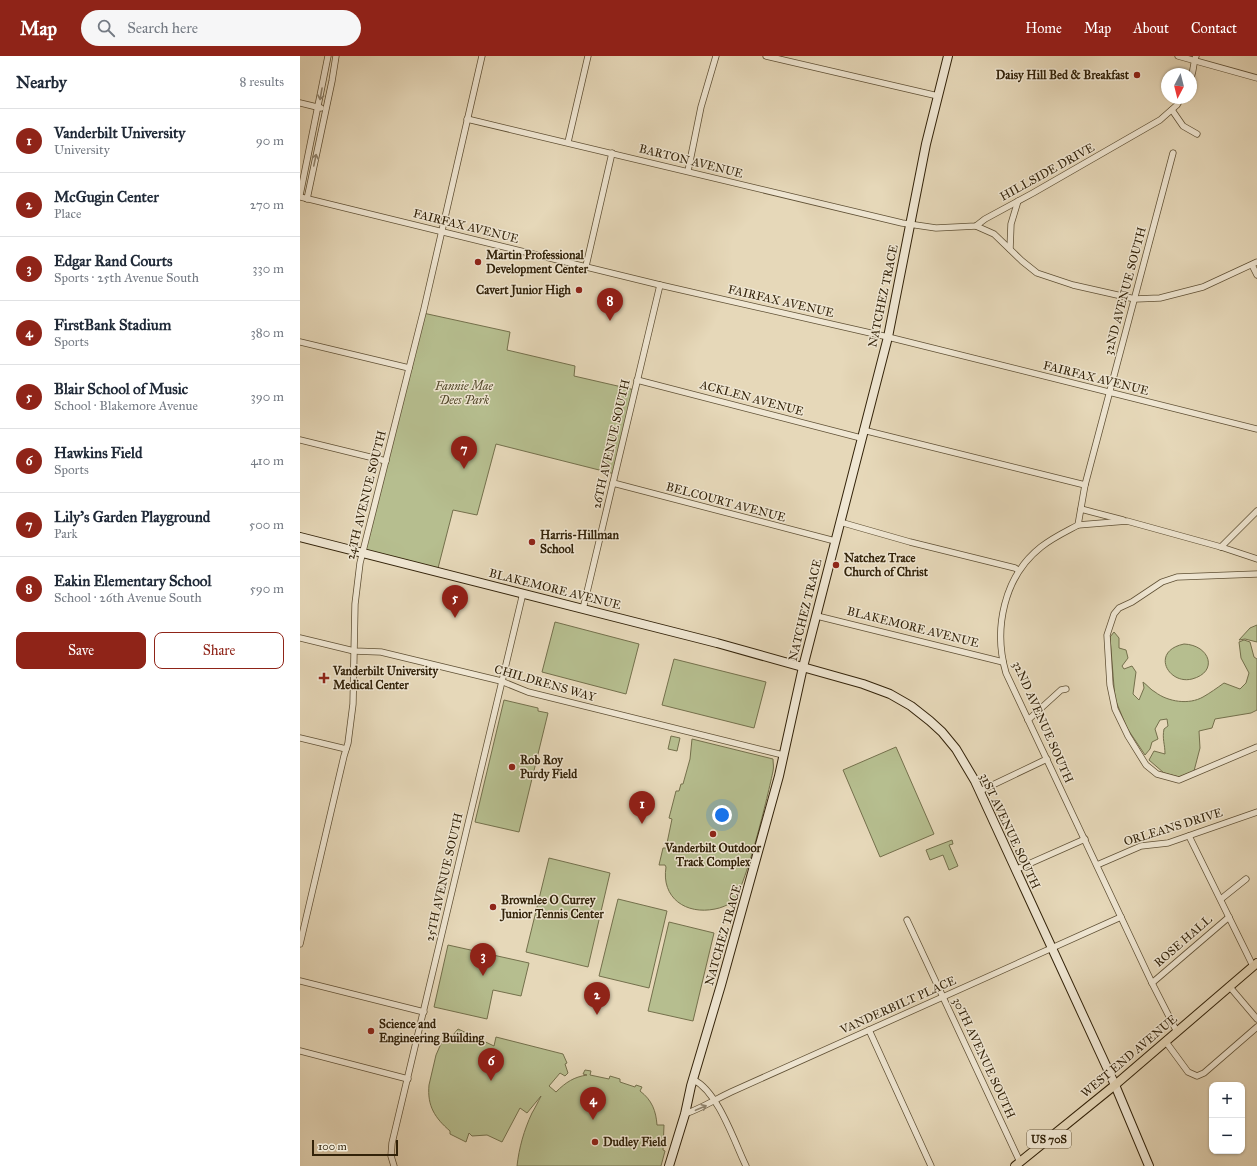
<!DOCTYPE html>
<meta charset="utf-8">
<style>
:root{--surface:#fff;--page:#f6f6f7;--text:#1f2937;--muted:#747a83;--line:#e0e1e3;--accent:#8f2418}
body{margin:0;font-family:"IM FELL Great Primer",serif;background:var(--page);color:var(--text)}
.controls{position:absolute;right:12px;bottom:12px;display:grid;overflow:hidden;border-radius:8px;box-shadow:0 1px 3px #0004}
.controls button{width:36px;height:36px;display:grid;place-items:center;padding:0;border:0;border-bottom:1px solid var(--line);background:var(--surface);color:var(--text);font:20px sans-serif}
.compass{position:absolute;left:861px;top:12px;width:36px;height:36px;border-radius:50%;background:var(--surface);box-shadow:0 1px 3px #0004;rotate:187deg}
.scale{position:absolute;left:12px;bottom:10px;width:86px;box-sizing:border-box;padding-left:4px;border:2px solid #322209;border-top:0;font-size:11px;line-height:14px;white-space:nowrap;color:#322209;-webkit-text-stroke:3px #efe6d2;paint-order:stroke}
.you{position:absolute;left:422px;top:759px;width:14px;height:14px;margin:-10px;border:3px solid #fff;border-radius:50%;background:#1a73e8;box-shadow:0 0 0 6px #1a73e833}
.badge{display:grid;place-items:center;width:26px;height:26px;border-radius:50%;background:var(--accent);color:#fff;font-size:13px;font-weight:700}
.pin{position:absolute;translate:-50% -33px;filter:drop-shadow(0 1px 2px #0008)}
.pin::after{content:'';position:absolute;top:21px;width:14px;height:12px;background:inherit;clip-path:polygon(0 0,100% 0,50% 100%)}
.list{margin:0;padding:0;list-style:none}
h2{display:flex;justify-content:space-between;align-items:center;height:52px;margin:0;padding:0 16px;font-size:17px}
h2 small{font-size:13px;font-weight:400;color:var(--muted)}
.list li{display:grid;grid-template-columns:26px 1fr auto;gap:12px;align-items:center;box-sizing:border-box;height:64px;padding:0 16px;border-top:1px solid var(--line)}
.list b{display:block;font-size:15px;white-space:nowrap}
.list p{margin:0;font-size:13px;white-space:nowrap;color:var(--muted)}
.list em{font-size:13px;font-style:normal;color:var(--muted)}
.actions{display:flex;gap:8px;padding:12px 16px}
.actions a{flex:1;padding:9px 0;border:1px solid var(--accent);border-radius:8px;text-align:center;font-size:14px;color:var(--accent)}
.actions .main{background:var(--accent);color:#fff}
.icon{flex:none;width:22px;height:22px;fill:none;stroke:currentColor;stroke-width:2;stroke-linecap:round;stroke-linejoin:round}
.map{position:relative;flex:none;width:957px;height:1110px;overflow:hidden}
header{display:flex;align-items:center;gap:24px;box-sizing:border-box;height:56px;padding:0 20px;background:var(--accent);color:#fff}
header strong{font-size:19px}
nav{display:flex;gap:22px;margin-inline-start:auto;font-size:14px}
.search{width:280px;height:36px;background:var(--page);display:flex;align-items:center;gap:10px;box-sizing:border-box;padding:0 14px;border-radius:22px;color:var(--muted);font-size:15px}
main{display:flex}
aside{flex:1;background:var(--surface)}
.map>svg:first-child{display:block}
</style>
<header>
<strong>Map</strong>
<div class="search"><svg class="icon" aria-label="search" viewBox="0 0 24 24"><circle cx="10" cy="10" r="6"/><path d="M15 15l6 6"/></svg>Search here</div>
<nav><a>Home</a><a>Map</a><a>About</a><a>Contact</a></nav>
</header>
<main>
<aside>
<h2>Nearby<small>8 results</small></h2>
<ul class="list">
<li><span class="badge">1</span><div><b>Vanderbilt University</b><p>University</p></div><em>90 m</em></li>
<li><span class="badge">2</span><div><b>McGugin Center</b><p>Place</p></div><em>270 m</em></li>
<li><span class="badge">3</span><div><b>Edgar Rand Courts</b><p>Sports · 25th Avenue South</p></div><em>330 m</em></li>
<li><span class="badge">4</span><div><b>FirstBank Stadium</b><p>Sports</p></div><em>380 m</em></li>
<li><span class="badge">5</span><div><b>Blair School of Music</b><p>School · Blakemore Avenue</p></div><em>390 m</em></li>
<li><span class="badge">6</span><div><b>Hawkins Field</b><p>Sports</p></div><em>410 m</em></li>
<li><span class="badge">7</span><div><b>Lily's Garden Playground</b><p>Park</p></div><em>500 m</em></li>
<li><span class="badge">8</span><div><b>Eakin Elementary School</b><p>School · 26th Avenue South</p></div><em>590 m</em></li>
</ul>
<div class="actions"><a class="main">Save</a><a>Share</a></div>
</aside>
<div class="map">
<svg width="957" height="1110" viewBox="0 0 957 1110">
<rect width="100%" height="100%" fill="#e6d8b9"/>
<filter id="stains"><feTurbulence type="fractalNoise" baseFrequency=".005" numOctaves="4"/><feColorMatrix values="0 0 0 0 .2 0 0 0 0 .09 0 0 0 0 .02 0 0 0 .5 -.17"/></filter>
<radialGradient id="worn" r=".72"><stop offset=".6" stop-color="#630" stop-opacity="0"/><stop offset="1" stop-color="#630" stop-opacity=".3"/></radialGradient>
<g fill="#b6be8f" stroke="#74704c">
<polygon points="123,257 210,276 207,294 275,310 274,320 335,334 315,418 196,388 177,459 153,454 137,516 63,497"/>
<polygon points="255,566 339,588 326,638 242,616"/>
<polygon points="957,569 957,586 945,583 939,584 950,572"/>
<path d="M 814,576 L 819,582 L 819,592 L 826,594 L 828,602 L 822,610 L 824,613 L 832,610 L 836,616 L 833,638 L 839,644 L 844,632 L 843,626 C 847,629 851,634 855,636 C 868,646 889,649 903,641 C 910,637 917,632 924,627 L 940,633 L 946,627 L 949,617 L 941,602 L 939,586 L 944,584 L 950,586 L 954,601 L 957,603 L 957,654 L 951,657 L 915,663 L 912,672 L 899,675 L 900,692 L 894,715 L 879,721 L 864,717 L 849,704 L 854,695 L 865,698 C 865,688 862,683 864,673 L 868,670 L 867,663 L 860,664 L 855,673 L 858,683 L 852,686 L 850,693 L 845,699 L 827,672 L 815,643 L 810,581 Z"/>
<path d="M 884,588 C 910,589 919,616 892,623 C 868,629 850,595 884,588 Z"/>
<polygon points="374,603 466,626 454,672 362,649"/>
<polygon points="204,644 238,652 238,655 248,657 219,776 175,766"/>
<polygon points="371,680 380,682 377,695 368,693"/>
<path d="M 392,683 L 473,703 C 473,707 474,711 473,715 C 469,735 445,836 432,846 C 428,849 421,852 415,853 C 386,859 361,842 366,811 L 365,809 L 359,809 L 363,792 L 366,792 L 372,763 L 369,762 L 376,735 L 379,735 L 381,728 L 383,728 L 390,703 Z"/>
<polygon points="596,691 634,778 580,801 543,714"/>
<polygon points="652,784 653,788 649,789 658,810 649,814 643,799 630,804 626,794"/>
<polygon points="249,802 310,817 288,911 226,896"/>
<polygon points="318,843 367,855 349,932 299,920"/>
<polygon points="369,866 414,877 393,965 348,955"/>
<polygon points="148,889 229,907 221,940 193,934 187,963 134,951"/>
<path d="M 158,973 L 194,990 L 196,981 L 263,998 L 267,1007 L 265,1008 L 268,1017 L 265,1020 L 260,1017 L 249,1030 L 256,1036 C 266,1026 274,1021 287,1019 L 283,1018 L 285,1014 L 291,1015 L 290,1019 L 309,1023 L 310,1020 L 320,1023 L 320,1026 L 335,1031 L 336,1029 L 342,1031 L 340,1035 C 352,1044 356,1055 357,1069 L 364,1069 L 363,1094 L 365,1095 L 361,1110 L 217,1110 C 219,1092 224,1074 232,1057 C 235,1052 238,1046 241,1040 L 227,1057 L 220,1052 L 202,1086 L 187,1079 L 172,1080 L 169,1077 L 166,1086 L 150,1078 L 150,1075 C 135,1062 127,1050 129,1029 L 136,999 L 143,983 L 148,985 Z"/>
</g>
<g fill="none" stroke-linecap="round" stroke-linejoin="round">
<g stroke="#5f5035" stroke-width="7">
<g id="street">
<polyline points="466,0 638,40"/>
<polyline points="878,0 957,22"/>
<path d="M 891,21 C 894,14 893,7 896,0"/>
<polyline points="0,47 21,52"/>
<polyline points="872,54 883,70 897,78"/>
<polyline points="167,63 602,167 636,172 676,170 685,163 733,137 860,64 877,49 881,42"/>
<polyline points="268,86 288,0"/>
<path d="M 873,97 L 785,429 L 778,469 C 765,476 752,482 741,491 C 704,520 693,573 706,617 L 852,927 L 877,976"/>
<polyline points="388,115 401,51 416,0"/>
<polyline points="0,139 28,0"/>
<polyline points="0,141 360,229 588,281 957,373"/>
<polyline points="7,143 32,25 36,0"/>
<polyline points="676,170 694,178 722,205 737,217 773,229 835,243 860,242 903,231 957,206"/>
<polyline points="710,193 711,168 718,145"/>
<polyline points="952,209 957,219"/>
<polyline points="286,210 312,97"/>
<polyline points="0,286 109,312"/>
<polyline points="337,324 561,382"/>
<polyline points="563,374 785,429"/>
<polyline points="0,384 86,405"/>
<polyline points="313,427 535,485"/>
<polyline points="781,453 823,464"/>
<polyline points="540,466 610,486 715,512 718,514"/>
<polyline points="778,469 827,465 921,491 957,503"/>
<polyline points="921,491 957,455"/>
<polyline points="957,518 877,521 862,526 832,546 819,552 814,558 807,579 810,629 815,653 828,680 846,709 857,718 879,724 957,691"/>
<polyline points="283,553 360,229"/>
<polyline points="517,560 703,606"/>
<polyline points="0,582 54,595 81,596 201,625 228,636 483,699"/>
<polyline points="728,664 761,634 766,633"/>
<polyline points="0,682 46,693"/>
<polyline points="680,735 747,703"/>
<polyline points="889,780 953,910"/>
<polyline points="797,809 841,790 868,787 957,756"/>
<polyline points="715,814 785,783"/>
<polyline points="921,843 946,823"/>
<polyline points="607,864 720,1106"/>
<polyline points="0,888 44,700 48,687 53,648 55,548 60,507 124,253 182,0"/>
<polyline points="0,925 124,956"/>
<polyline points="852,927 929,861"/>
<polyline points="929,930 957,963"/>
<polyline points="569,974 631,1110"/>
<polyline points="866,986 888,1016 897,1020 904,1017 957,971"/>
<polyline points="0,995 108,1023"/>
<path d="M 394,1024 C 418,1036 434,1085 446,1110"/>
<path d="M 385,1058 C 402,1052 416,1043 431,1036 L 821,861"/>
<polyline points="94,1110 91,1100 92,1087 223,537"/>
</g>
</g>
<g stroke="#322209" stroke-width="10">
<g id="secondary">
<polyline points="0,481 417,587 563,628 590,638 611,650 630,665 642,676 656,693 675,725 815,1029 849,1110"/>
<polyline points="369,1110 385,1058 391,1030 421,929 479,720 503,611 588,281 626,88 648,0"/>
</g>
</g>
<g stroke="#322209" stroke-width="10">
<polyline id="primary" points="715,1110 815,1029 957,907"/>
</g>
<use href="#street" stroke="#efe6d2" stroke-width="5.5"/>
<use href="#secondary" stroke="#efe6d2" stroke-width="8"/>
<use href="#primary" stroke="#e6d8b9" stroke-width="8"/>
</g>
<defs><path id="oneway-shaft" d="M-6 0H5M1.5-3L5.5 0L1.5 3" fill="none" stroke-width="1.6" stroke-linecap="round" stroke-linejoin="round"/></defs>
<g stroke="#90846e">
<use href="#oneway-shaft" transform="translate(21 38) rotate(100)"/>
<use href="#oneway-shaft" transform="translate(15 104) rotate(-78)"/>
<use href="#oneway-shaft" transform="translate(401 1052) rotate(-23)"/>
</g>
<g fill="#8f2418" stroke="#efe6d2" stroke-width="1.5">
<circle cx="837" cy="19" r="4"/>
<circle cx="178" cy="206" r="4"/>
<circle cx="279" cy="234" r="4"/>
<circle cx="232" cy="486" r="4"/>
<circle cx="536" cy="509" r="4"/>
<path d="M22 616h4v4h4v4h-4v4h-4v-4h-4v-4h4z"/>
<circle cx="212" cy="711" r="4"/>
<circle cx="413" cy="778" r="4"/>
<circle cx="193" cy="851" r="4"/>
<circle cx="71" cy="975" r="4"/>
<circle cx="295" cy="1086" r="4"/>
</g>
<g text-anchor="middle" dominant-baseline="central" stroke-width="3" stroke-linejoin="round" paint-order="stroke">
<rect fill="#efe6d2" stroke="#6b5d45" stroke-width="1" x="727" y="1074" width="44" height="18" rx="3"/>
<g font-size="11" font-weight="bold" fill="#322209">
<text x="749" y="1083">US 70S</text>
</g>
<g font-size="12" font-weight="bold" fill="#322209" stroke="#efe6d2" text-anchor="start">
<text x="829" y="19" text-anchor="end">Daisy Hill Bed &amp; Breakfast</text>
<text x="186" y="199">Martin Professional<tspan x="186" dy="14">Development Center</tspan></text>
<text x="271" y="234" text-anchor="end">Cavert Junior High</text>
<text x="240" y="479">Harris-Hillman<tspan x="240" dy="14">School</tspan></text>
<text x="544" y="502">Natchez Trace<tspan x="544" dy="14">Church of Christ</tspan></text>
<text x="33" y="615">Vanderbilt University<tspan x="33" dy="14">Medical Center</tspan></text>
<text x="220" y="704">Rob Roy<tspan x="220" dy="14">Purdy Field</tspan></text>
<text x="413" y="792" text-anchor="middle">Vanderbilt Outdoor<tspan x="413" dy="14">Track Complex</tspan></text>
<text x="201" y="844">Brownlee O Currey<tspan x="201" dy="14">Junior Tennis Center</tspan></text>
<text x="79" y="968">Science and<tspan x="79" dy="14">Engineering Building</tspan></text>
<text x="303" y="1086">Dudley Field</text>
</g>
<g font-size="12" fill="#322209" stroke="#efe6d2">
<text transform="translate(391 105) rotate(14)">BARTON AVENUE</text>
<text transform="translate(747 116) rotate(-29)">HILLSIDE DRIVE</text>
<text transform="translate(166 170) rotate(14)">FAIRFAX AVENUE</text>
<text transform="translate(825 235) rotate(-75)">32ND AVENUE SOUTH</text>
<text transform="translate(583 240) rotate(-78)">NATCHEZ TRACE</text>
<text transform="translate(481 245) rotate(13)">FAIRFAX AVENUE</text>
<text transform="translate(796 322) rotate(14)">FAIRFAX AVENUE</text>
<text transform="translate(452 342) rotate(15)">ACKLEN AVENUE</text>
<text transform="translate(311 388) rotate(-77)">26TH AVENUE SOUTH</text>
<text transform="translate(66 439) rotate(-76)">24TH AVENUE SOUTH</text>
<text transform="translate(426 446) rotate(15)">BELCOURT AVENUE</text>
<text transform="translate(255 533) rotate(14)">BLAKEMORE AVENUE</text>
<text transform="translate(505 554) rotate(-76)">NATCHEZ TRACE</text>
<text transform="translate(613 571) rotate(14)">BLAKEMORE AVENUE</text>
<text transform="translate(245 627) rotate(16)">CHILDRENS WAY</text>
<text transform="translate(743 666) rotate(66)">32ND AVENUE SOUTH</text>
<text transform="translate(873 771) rotate(-17)">ORLEANS DRIVE</text>
<text transform="translate(710 775) rotate(65)">31ST AVENUE SOUTH</text>
<text transform="translate(144 821) rotate(-77)">25TH AVENUE SOUTH</text>
<text transform="translate(423 879) rotate(-74)">NATCHEZ TRACE</text>
<text transform="translate(883 885) rotate(-41)">ROSE HALL</text>
<text transform="translate(598 949) rotate(-24)">VANDERBILT PLACE</text>
<text transform="translate(829 1000) rotate(-40)">WEST END AVENUE</text>
<text transform="translate(684 1002) rotate(65)">30TH AVENUE SOUTH</text>
</g>
<g font-size="12" font-style="italic" fill="#53492a" stroke="#efe6d2">
<text x="164" y="330">Fannie Mae<tspan x="164" dy="14">Dees Park</tspan></text>
</g>
</g>
<rect width="100%" height="100%" filter="url(#stains)"/>
<rect width="100%" height="100%" fill="url(#worn)"/>
</svg>
<div class="controls">
<button>+</button>
<button>−</button>
</div>
<svg class="compass" viewBox="-18 -18 36 36"><path d="M0-13l5 13h-10z" fill="#e53935"/><path d="M0 13l5-13h-10z" fill="#747a83"/></svg>
<div class="scale">100 m</div>
<div class="you"></div>
<div class="pin badge" style="left:342px;top:768px">1</div>
<div class="pin badge" style="left:297px;top:959px">2</div>
<div class="pin badge" style="left:183px;top:920px">3</div>
<div class="pin badge" style="left:293px;top:1064px">4</div>
<div class="pin badge" style="left:155px;top:562px">5</div>
<div class="pin badge" style="left:191px;top:1025px">6</div>
<div class="pin badge" style="left:164px;top:413px">7</div>
<div class="pin badge" style="left:310px;top:265px">8</div>
</div>
</main>
